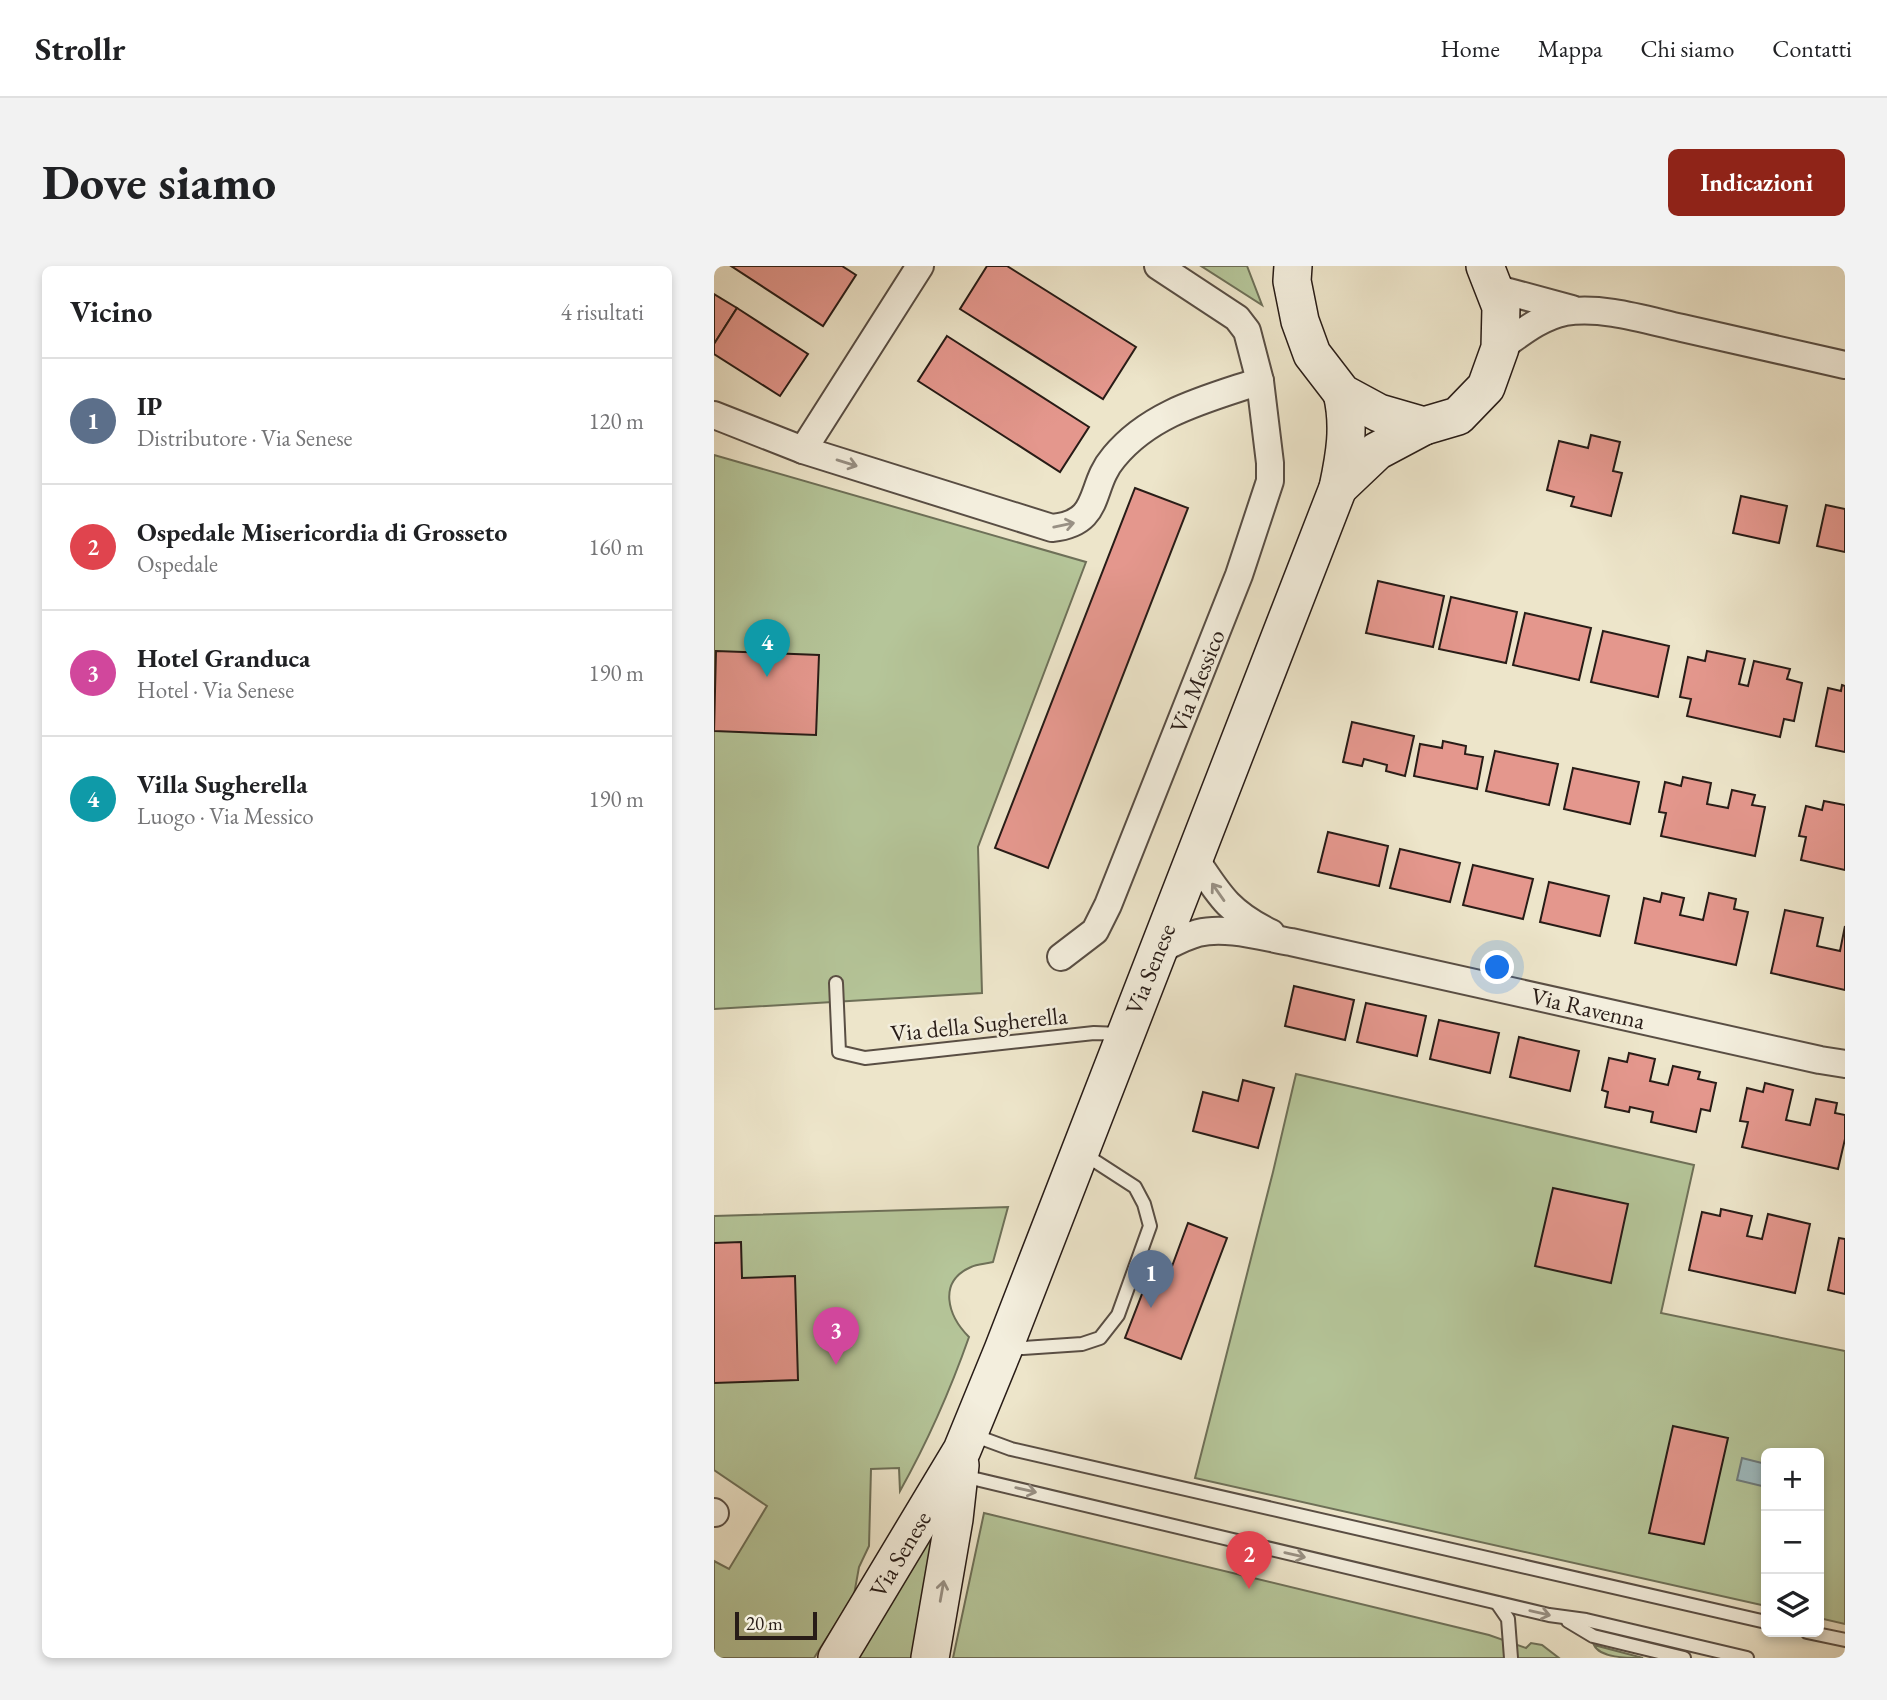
<!DOCTYPE html>
<html lang="it">
<meta charset="utf-8">
<style>
:root{--surface:#fff;--page:#f2f2f2;--text:#202124;--muted:#757577;--line:#e0e0e0;--accent:#8f2418}
body{margin:0;font-family:"EB Garamond",serif;background:var(--page);color:var(--text)}
.controls{position:absolute;right:21px;bottom:21px;display:grid;overflow:hidden;border-radius:10px;box-shadow:0 4px 10px #0003}
.controls button{width:63px;height:63px;display:grid;place-items:center;padding:0;border:0;border-bottom:2px solid var(--line);background:var(--surface);color:var(--text);font:35px sans-serif}
.scale{position:absolute;left:21px;bottom:18px;width:82px;box-sizing:border-box;padding-left:7px;border:4px solid #281c17;border-top:0;font-size:19px;line-height:24px;white-space:nowrap;color:#281c17;-webkit-text-stroke:5px #f3eedd;paint-order:stroke}
.you{position:absolute;left:784px;top:702px;width:24px;height:24px;margin:-18px;border:5px solid #fff;border-radius:50%;background:#1a73e8;box-shadow:0 0 0 10px #1a73e833}
.badge{display:grid;place-items:center;width:46px;height:46px;border-radius:50%;background:var(--accent);color:#fff;font-size:23px;font-weight:700}
.pin{position:absolute;translate:-50% -58px;filter:drop-shadow(0 2px 4px #0008)}
.pin::after{content:'';position:absolute;top:37px;width:24px;height:21px;background:inherit;clip-path:polygon(0 0,100% 0,50% 100%)}
.list{margin:0;padding:0;list-style:none}
h2{display:flex;justify-content:space-between;align-items:center;height:91px;margin:0;padding:0 28px;font-size:30px}
h2 small{font-size:23px;font-weight:400;color:var(--muted)}
.list li{display:grid;grid-template-columns:46px 1fr auto;gap:21px;align-items:center;box-sizing:border-box;height:126px;padding:0 28px;border-top:2px solid var(--line)}
.list b{display:block;font-size:26px;white-space:nowrap}
.list p{margin:0;font-size:23px;white-space:nowrap;color:var(--muted)}
.list em{font-size:23px;font-style:normal;color:var(--muted)}
.icon{flex:none;width:38px;height:38px;fill:none;stroke:currentColor;stroke-width:2;stroke-linecap:round;stroke-linejoin:round}
.map{position:relative;flex:none;width:1131px;height:1392px;overflow:hidden;border-radius:10px}
header{display:flex;align-items:center;gap:42px;box-sizing:border-box;height:98px;padding:0 35px;background:var(--surface);border-bottom:2px solid var(--line)}
header strong{font-size:33px}
nav{display:flex;gap:38px;margin-inline-start:auto;font-size:24px}
.intro{display:flex;align-items:center;justify-content:space-between;box-sizing:border-box;height:168px;padding:0 42px}
h1{margin:0;font-size:49px}
.button{padding:18px 32px;border-radius:10px;background:var(--accent);color:#fff;font-size:24px;font-weight:700}
main{display:flex;gap:42px;padding:0 42px}
aside{flex:1;background:var(--surface);border-radius:10px;box-shadow:0 4px 10px #0003}
.map>svg:first-child{display:block}
</style>
<header>
<strong>Strollr</strong>
<nav><a>Home</a><a>Mappa</a><a>Chi siamo</a><a>Contatti</a></nav>
</header>
<div class="intro"><h1>Dove siamo</h1><a class="button">Indicazioni</a></div>
<main>
<aside>
<h2>Vicino<small>4 risultati</small></h2>
<ul class="list">
<li><span class="badge" style="background:#5c6f8a">1</span><div><b>IP</b><p>Distributore · Via Senese</p></div><em>120 m</em></li>
<li><span class="badge" style="background:#e0444e">2</span><div><b>Ospedale Misericordia di Grosseto</b><p>Ospedale</p></div><em>160 m</em></li>
<li><span class="badge" style="background:#d1479c">3</span><div><b>Hotel Granduca</b><p>Hotel · Via Senese</p></div><em>190 m</em></li>
<li><span class="badge" style="background:#0f9aa8">4</span><div><b>Villa Sugherella</b><p>Luogo · Via Messico</p></div><em>190 m</em></li>
</ul>
</aside>
<div class="map">
<svg width="1131" height="1392" viewBox="0 0 1131 1392">
<rect width="100%" height="100%" fill="#ede5ca"/>
<filter id="stains"><feTurbulence type="fractalNoise" baseFrequency=".00286" numOctaves="4"/><feColorMatrix values="0 0 0 0 .2 0 0 0 0 .09 0 0 0 0 .02 0 0 0 .5 -.17"/></filter>
<radialGradient id="worn" r=".72"><stop offset=".6" stop-color="#630" stop-opacity="0"/><stop offset="1" stop-color="#630" stop-opacity=".3"/></radialGradient>
<g fill="#b5c599" stroke="#6e7058" stroke-width="2">
<polygon points="487,0 533,0 548,39"/>
<polygon points="0,189 372,296 264,581 268,727 0,743"/>
<polygon points="582,808 980,899 947,1047 1131,1085 1131,1358 1105,1352 1105,1187 1052,1187 1052,1340 481,1212 559,906"/>
<path d="M 294,941 L 279,996 C 272,998 263,998 257,1001 C 223,1016 234,1050 255,1071 C 236,1125 214,1175 186,1225 L 185,1202 L 157,1203 L 155,1280 L 145,1301 L 140,1329 L 100,1392 L 0,1392 L 0,1295 L 15,1303 L 53,1240 L 0,1204 L 0,950 Z"/>
<polygon points="270,1247 775,1369 812,1382 817,1377 828,1379 845,1392 239,1392"/>
<polygon points="219,1268 204,1392 139,1392 216,1270"/>
<path d="M 880,1379 L 929,1392 C 913,1392 886,1392 880,1379 Z"/>
</g>
<polygon fill="#9ebcc1" stroke="#6f7c7d" stroke-width="2" points="1028,1192 1052,1198 1052,1221 1023,1214"/>
<g fill="#e4978d" stroke="#281c17" stroke-width="2">
<polygon points="17,0 128,0 142,9 109,60"/>
<polygon points="273,0 293,0 422,81 389,133 246,43"/>
<polygon points="0,28 23,42 0,78"/>
<polygon points="23,42 94,88 66,130 0,88 0,78"/>
<polygon points="233,70 375,161 346,206 204,115"/>
<polygon points="877,169 906,176 899,205 908,207 897,250 857,240 860,231 833,224 845,175 874,182"/>
<polygon points="421,222 474,242 334,602 281,582"/>
<polygon points="1027,230 1073,240 1065,277 1019,267"/>
<polygon points="1112,239 1131,243 1131,286 1103,280"/>
<polygon points="664,315 730,330 719,381 652,367"/>
<polygon points="737,331 803,346 792,397 725,383"/>
<polygon points="811,347 877,362 865,414 799,399"/>
<polygon points="889,365 955,380 944,431 877,416"/>
<polygon points="2,385 105,389 102,469 0,465"/>
<polygon points="993,385 1031,393 1025,418 1034,420 1040,395 1076,403 1073,413 1088,417 1080,455 1070,453 1066,471 973,450 977,433 966,431 974,391 991,395"/>
<polygon points="1128,419 1131,420 1131,486 1102,480 1114,422 1127,425"/>
<polygon points="638,456 700,470 691,510 672,505 673,499 650,493 648,500 629,496"/>
<polygon points="729,475 752,480 751,488 769,491 763,523 700,510 706,478 728,482"/>
<polygon points="781,485 844,498 835,539 772,525"/>
<polygon points="859,502 925,516 916,558 850,543"/>
<polygon points="969,511 997,517 993,538 1014,542 1018,524 1041,529 1038,539 1051,541 1041,590 947,570 952,547 945,546 951,516 967,520"/>
<polygon points="1110,535 1131,539 1131,604 1087,594 1092,571 1085,570 1092,540 1108,544"/>
<polygon points="614,566 674,580 665,620 604,606"/>
<polygon points="686,583 746,597 736,636 676,622"/>
<polygon points="759,599 819,613 809,653 749,639"/>
<polygon points="835,616 895,630 886,670 826,656"/>
<polygon points="948,627 970,632 966,649 989,654 995,627 1022,633 1020,643 1034,646 1022,699 921,677 930,632 946,636"/>
<polygon points="1071,644 1109,652 1103,680 1126,685 1131,660 1131,724 1057,707"/>
<polygon points="580,720 640,734 631,774 571,760"/>
<polygon points="652,737 712,750 703,790 643,776"/>
<polygon points="725,754 785,767 776,807 716,793"/>
<polygon points="805,771 865,785 856,825 796,811"/>
<polygon points="915,787 941,793 936,815 954,819 959,800 986,806 984,813 1002,817 996,845 987,843 982,866 937,856 939,846 916,841 915,846 891,841 894,826 888,824 895,792 913,796"/>
<polygon points="529,814 560,822 544,882 479,865 489,826 524,835"/>
<polygon points="1051,817 1079,824 1072,854 1096,859 1102,833 1123,837 1121,847 1131,849 1131,873 1124,903 1028,881 1034,856 1026,855 1033,822 1049,826"/>
<polygon points="839,922 914,938 897,1017 821,1000"/>
<polygon points="1007,943 1038,950 1033,970 1048,973 1054,948 1096,958 1081,1027 975,1004 988,946 1006,950"/>
<polygon points="474,957 513,972 467,1093 411,1072 440,997 457,1003"/>
<polygon points="1125,972 1131,973 1131,1028 1114,1024"/>
<polygon points="27,976 28,1012 81,1010 84,1114 0,1117 0,977"/>
<polygon points="959,1160 1014,1172 990,1278 935,1267"/>
</g>
<g fill="none" stroke-linecap="round" stroke-linejoin="round">
<g stroke="#594e44" stroke-width="16">
<g id="lane">
<polyline points="122,717 125,786 151,792 380,767 407,768"/>
<polyline points="293,1083 368,1078 386,1072 404,1049 436,960 430,938 421,921 370,888"/>
<polyline points="259,1169 297,1183 1052,1356"/>
<polyline points="249,1210 835,1349 872,1354 1033,1392"/>
<polyline points="783,1337 794,1353 797,1392"/>
<polyline points="854,1355 879,1370 970,1392"/>
<polyline points="1093,1366 1131,1374"/>
</g>
</g>
<g stroke="#594e44" stroke-width="30">
<g id="street">
<polyline points="780,22 858,43"/>
<path d="M 786,82 C 806,68 826,51 851,46 C 889,40 932,54 968,62 C 1023,74 1077,87 1131,99"/>
<path d="M 0,149 L 89,184 L 338,262 C 389,257 374,221 400,191 C 437,146 493,133 546,115"/>
<polyline points="89,184 206,0"/>
<path d="M 480,591 C 505,629 515,647 557,667"/>
<path d="M 443,685 C 456,679 469,671 484,667 C 512,660 548,671 577,676 L 1106,794 L 1131,798"/>
<polyline points="347,691 381,665 394,639 525,309 556,215 556,197 546,115 533,65 523,52 444,0"/>
<polyline points="0,1246 1,1247"/>
</g>
</g>
<g stroke="#281c17" stroke-width="40">
<g id="secondary">
<polyline points="579,0 578,15 586,55 598,88 628,127 665,147 710,160 744,150 772,121 786,82 787,41 771,0"/>
<polyline points="624,222 663,185 710,160"/>
<path d="M 123,1392 L 248,1184 L 289,1084 L 624,222 C 631,189 636,160 628,127"/>
<polyline points="216,1392 240,1253 246,1199"/>
</g>
</g>
<use href="#lane" stroke="#f3eedd" stroke-width="12"/>
<use href="#street" stroke="#f3eedd" stroke-width="26"/>
<use href="#secondary" stroke="#f3eedd" stroke-width="37"/>
</g>
<defs><path id="oneway-shaft" d="M-6 0H5M1.5-3L5.5 0L1.5 3" fill="none" stroke-width="1.6" stroke-linecap="round" stroke-linejoin="round" transform="scale(1.75)"/></defs>
<g stroke="#989084">
<use href="#oneway-shaft" transform="translate(133 197) rotate(17)"/>
<use href="#oneway-shaft" transform="translate(350 259) rotate(-12)"/>
<use href="#oneway-shaft" transform="translate(504 626) rotate(-125)"/>
<use href="#oneway-shaft" transform="translate(312 1224) rotate(13)"/>
<use href="#oneway-shaft" transform="translate(581 1289) rotate(13)"/>
<use href="#oneway-shaft" transform="translate(228 1325) rotate(-80)"/>
<use href="#oneway-shaft" transform="translate(826 1347) rotate(13)"/>
</g>
<g text-anchor="middle" dominant-baseline="central" stroke-width="5" stroke-linejoin="round" paint-order="stroke">
<g font-size="24" fill="#281c17" stroke="#f3eedd">
<text transform="translate(483 415) rotate(-68)">Via Messico</text>
<text transform="translate(436 703) rotate(-68)">Via Senese</text>
<text transform="translate(874 742) rotate(13)">Via Ravenna</text>
<text transform="translate(265 758) rotate(-6)">Via della Sugherella</text>
<text transform="translate(186 1288) rotate(-59)">Via Senese</text>
</g>
</g>
<rect width="100%" height="100%" filter="url(#stains)"/>
<rect width="100%" height="100%" fill="url(#worn)"/>
</svg>
<div class="controls">
<button>+</button>
<button>−</button>
<button><svg class="icon" aria-label="layers" viewBox="0 0 24 24"><path d="M12 4l9 5-9 5-9-5zM3 14l9 5 9-5"/></svg></button>
</div>
<div class="scale">20 m</div>
<div class="you"></div>
<div class="pin badge" style="left:437px;top:1042px;background:#5c6f8a">1</div>
<div class="pin badge" style="left:535px;top:1323px;background:#e0444e">2</div>
<div class="pin badge" style="left:122px;top:1099px;background:#d1479c">3</div>
<div class="pin badge" style="left:53px;top:411px;background:#0f9aa8">4</div>
</div>
</main>
